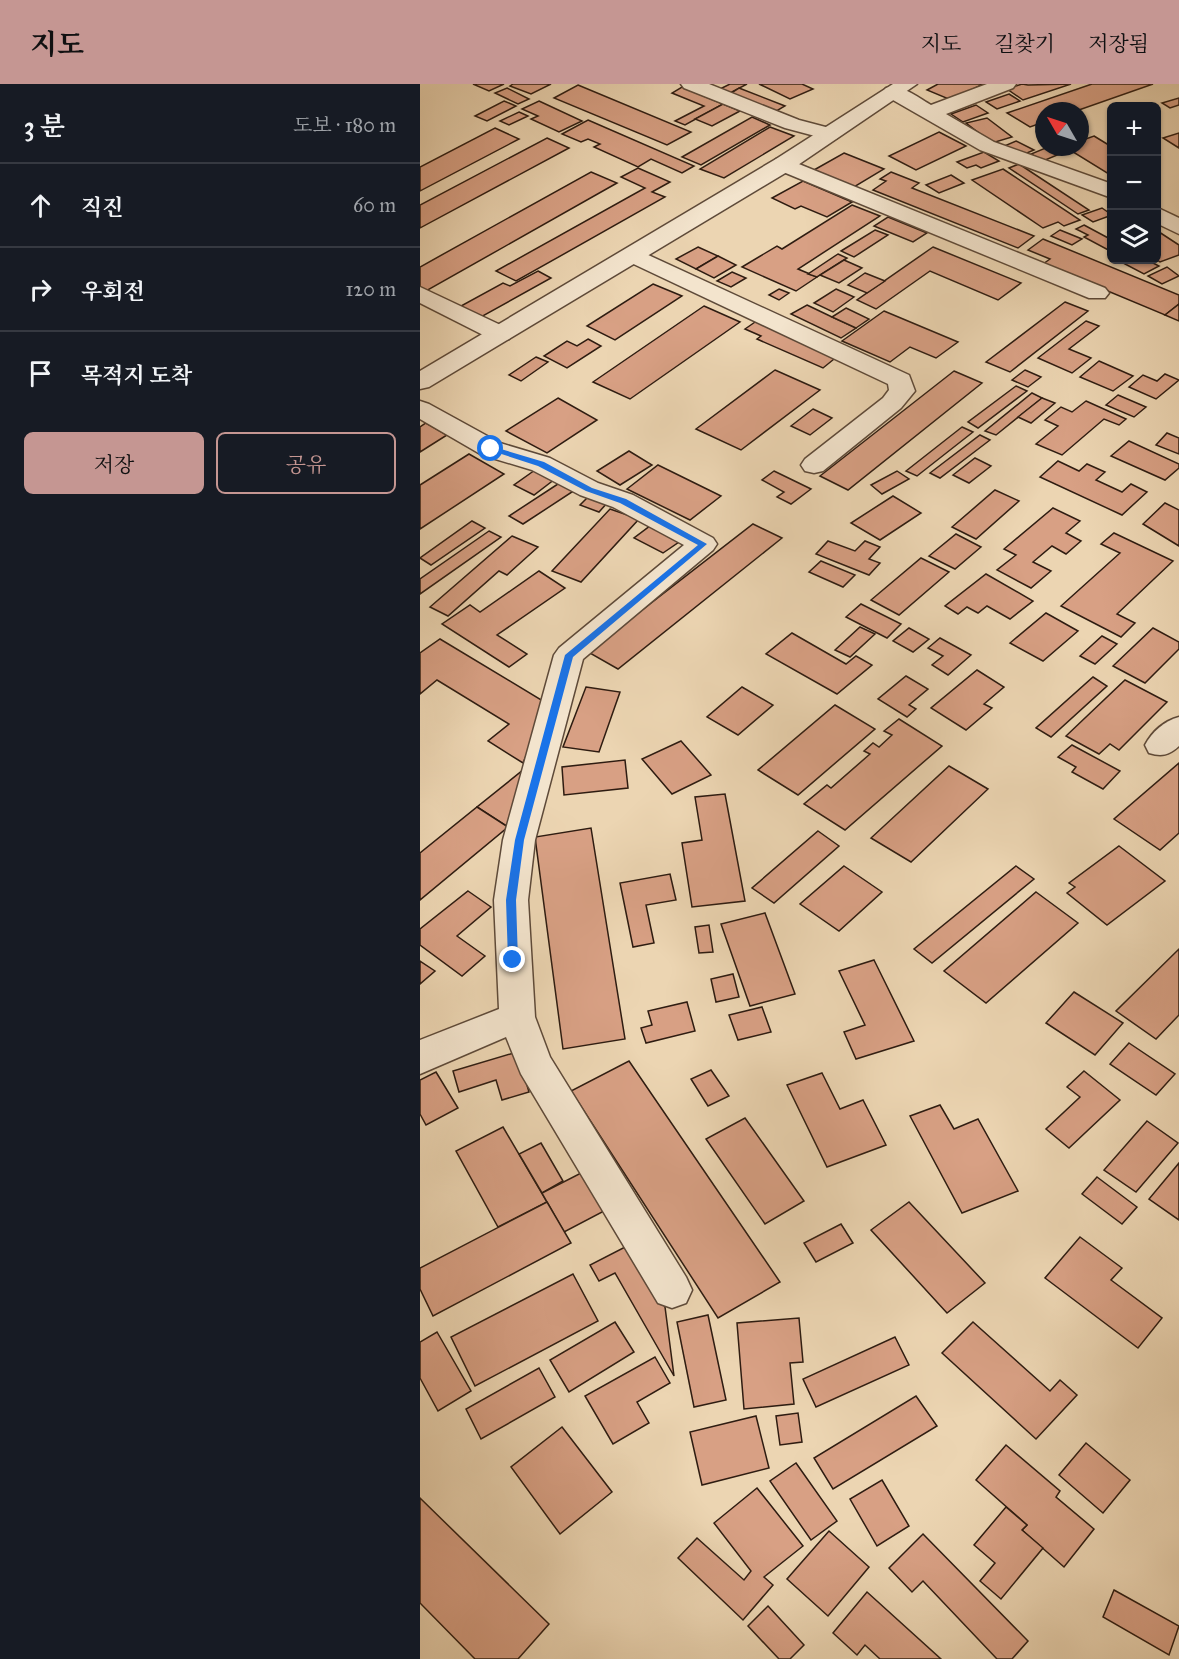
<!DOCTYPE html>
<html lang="ko">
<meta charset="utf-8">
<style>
:root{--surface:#171b24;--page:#242831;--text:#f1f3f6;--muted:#9ea1a6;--line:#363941;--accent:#c59692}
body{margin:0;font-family:"IM FELL Great Primer","Noto Serif KR",serif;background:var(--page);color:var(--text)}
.controls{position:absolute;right:18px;top:18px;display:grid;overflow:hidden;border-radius:9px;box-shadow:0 2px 4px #0004}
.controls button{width:54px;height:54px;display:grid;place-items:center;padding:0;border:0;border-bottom:2px solid var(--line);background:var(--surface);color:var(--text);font:30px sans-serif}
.compass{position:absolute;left:615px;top:18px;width:54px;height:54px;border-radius:50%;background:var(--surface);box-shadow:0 2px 4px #0004;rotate:309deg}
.stop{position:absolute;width:18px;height:18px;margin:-14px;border:4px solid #1a73e8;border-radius:50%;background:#fff}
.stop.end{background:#1a73e8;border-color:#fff;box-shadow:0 2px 6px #0008}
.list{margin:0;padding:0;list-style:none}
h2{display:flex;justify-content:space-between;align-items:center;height:78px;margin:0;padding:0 24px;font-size:26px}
h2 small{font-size:20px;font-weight:400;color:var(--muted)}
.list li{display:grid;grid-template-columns:39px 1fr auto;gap:18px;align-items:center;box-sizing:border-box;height:84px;padding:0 24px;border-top:2px solid var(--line)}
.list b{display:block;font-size:22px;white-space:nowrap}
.list em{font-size:20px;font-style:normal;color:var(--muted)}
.actions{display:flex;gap:12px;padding:18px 24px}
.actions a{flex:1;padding:14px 0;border:2px solid var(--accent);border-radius:9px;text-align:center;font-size:21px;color:var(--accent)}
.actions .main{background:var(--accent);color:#111}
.icon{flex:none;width:33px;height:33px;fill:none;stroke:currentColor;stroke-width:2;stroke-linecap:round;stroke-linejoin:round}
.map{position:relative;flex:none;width:759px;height:1575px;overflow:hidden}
header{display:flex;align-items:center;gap:36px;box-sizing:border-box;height:84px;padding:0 30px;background:var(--accent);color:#111}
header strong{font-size:28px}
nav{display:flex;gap:33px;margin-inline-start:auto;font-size:21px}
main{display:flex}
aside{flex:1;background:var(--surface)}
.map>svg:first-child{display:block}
</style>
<header>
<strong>지도</strong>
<nav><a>지도</a><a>길찾기</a><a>저장됨</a></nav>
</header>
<main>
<aside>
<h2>3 분<small>도보 · 180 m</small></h2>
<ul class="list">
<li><svg class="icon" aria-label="ahead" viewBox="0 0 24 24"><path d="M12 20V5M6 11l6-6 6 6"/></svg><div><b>직진</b></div><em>60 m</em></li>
<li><svg class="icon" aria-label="right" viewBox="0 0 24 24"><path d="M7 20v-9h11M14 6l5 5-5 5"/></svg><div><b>우회전</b></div><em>120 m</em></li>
<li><svg class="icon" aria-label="arrive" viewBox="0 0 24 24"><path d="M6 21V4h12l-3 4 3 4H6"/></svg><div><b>목적지 도착</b></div></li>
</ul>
<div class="actions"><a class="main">저장</a><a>공유</a></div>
</aside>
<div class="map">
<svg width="759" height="1575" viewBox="0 0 759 1575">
<rect width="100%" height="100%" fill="#ecd5b2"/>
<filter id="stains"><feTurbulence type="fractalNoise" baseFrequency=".00333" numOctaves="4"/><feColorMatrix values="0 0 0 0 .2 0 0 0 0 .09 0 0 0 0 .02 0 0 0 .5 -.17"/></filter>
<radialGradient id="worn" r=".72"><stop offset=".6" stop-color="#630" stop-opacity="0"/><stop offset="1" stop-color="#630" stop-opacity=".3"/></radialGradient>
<g fill="#d8a084" stroke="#2e1c11" stroke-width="1.5">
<polygon points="53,0 84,0 69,7"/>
<polygon points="93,0 131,0 111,10 90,2"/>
<polygon points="310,0 327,0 310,9 300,5"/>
<polygon points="339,0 382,0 393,5 370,15"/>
<polygon points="518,0 563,0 531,16 507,6"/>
<polygon points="602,0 608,1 651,0 603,16 587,5"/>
<polygon points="672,0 733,0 656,27 624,27 624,38 610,43 587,29"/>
<polygon points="158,1 271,48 247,61 134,14"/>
<polygon points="262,3 303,20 265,41 255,37 284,22 252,9"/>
<polygon points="87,4 109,15 98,20 75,9"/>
<polygon points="319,4 365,22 353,29 308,11"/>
<polygon points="589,10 600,17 577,25 566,18"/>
<polygon points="759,14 759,21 750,24 742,19"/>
<polygon points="84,17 96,22 67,37 55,32"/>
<polygon points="119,17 162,37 139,48 111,35 118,32 102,25"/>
<polygon points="303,20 320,27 292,42 275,35"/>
<polygon points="556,21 568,29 543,38 531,30"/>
<polygon points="99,28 108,32 89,41 80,37"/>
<polygon points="332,33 350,41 281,81 262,73"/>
<polygon points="567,34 592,53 572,59 546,39"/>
<polygon points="168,36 274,82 262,89 231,75 218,83 174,63 180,60 168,55 161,58 142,50"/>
<polygon points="350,43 374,52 304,94 280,85"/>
<polygon points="75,44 99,55 0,107 0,83"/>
<polygon points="519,48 546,62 496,86 469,72"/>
<polygon points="759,49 759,64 743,54"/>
<polygon points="674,52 692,63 692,92 645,63 660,63 660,57"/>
<polygon points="127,54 149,64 0,144 0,121"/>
<polygon points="596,57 614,66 600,72 582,63"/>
<polygon points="628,63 642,69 623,77 611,70"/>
<polygon points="564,68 579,77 561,84 556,81 547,84 537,78"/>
<polygon points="424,69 464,85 434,103 394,86"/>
<polygon points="599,80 669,126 658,130 589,84"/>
<polygon points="218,84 250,98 232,108 245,113 96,197 76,187 225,104 201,93"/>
<polygon points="583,85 660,136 644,142 638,138 623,144 552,96"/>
<polygon points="171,88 197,99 6,207 0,204 0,183"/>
<polygon points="471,88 499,99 492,104 614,152 598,164 453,106 466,97 460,95"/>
<polygon points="531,91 544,99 519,109 506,101"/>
<polygon points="383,97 432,118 407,133 381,122 375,125 352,114"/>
<polygon points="432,121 460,132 378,185 397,193 376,207 322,183 357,162 362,165"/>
<polygon points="682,124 692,131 673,138 662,131"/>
<polygon points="468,133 507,149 493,158 454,142"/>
<polygon points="664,141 692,156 692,168 664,153 668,151 656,145"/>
<polygon points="455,146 468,151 434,173 421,167"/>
<polygon points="640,146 662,155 652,161 631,152"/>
<polygon points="736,146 759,161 759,171 740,178 736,175"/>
<polygon points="623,155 759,211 759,220 745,231 623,180 630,175 608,166"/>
<polygon points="278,163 298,172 276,185 256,175"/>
<polygon points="513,163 601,199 578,216 510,187 456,225 437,216"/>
<polygon points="418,170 427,174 397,193 388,190"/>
<polygon points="298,172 316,181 294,194 276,185"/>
<polygon points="424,176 442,184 419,199 400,191"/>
<polygon points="713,176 727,176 739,182 724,190 705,180"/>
<polygon points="747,183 759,192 742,200 728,192"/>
<polygon points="118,187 131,194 61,233 41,222 83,199 90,202"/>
<polygon points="312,188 326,194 311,203 297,197"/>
<polygon points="445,189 465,197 447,209 428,201"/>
<polygon points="233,200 262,212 195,256 167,242"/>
<polygon points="359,205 369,209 359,216 349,211"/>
<polygon points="416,205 434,213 413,228 394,219"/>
<polygon points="645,218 668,227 590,288 566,278"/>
<polygon points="759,220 759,237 745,231"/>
<polygon points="387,221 412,233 436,244 421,254 371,230"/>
<polygon points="284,222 320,238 210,315 173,298"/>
<polygon points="426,224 449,235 436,244 412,233"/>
<polygon points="464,227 538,258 516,274 490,263 470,278 422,257"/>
<polygon points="338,236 419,271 403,284 337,255 341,252 325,245"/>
<polygon points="666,237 679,242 649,265 671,274 652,289 618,274"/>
<polygon points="168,255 181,262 147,284 124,272 147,257 157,262"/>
<polygon points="116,273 128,278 101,297 89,291"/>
<polygon points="679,277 713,292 693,307 660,293"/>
<polygon points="355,286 400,306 321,366 276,345"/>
<polygon points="605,286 621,293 608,303 592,296"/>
<polygon points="534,287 562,299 428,406 400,392"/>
<polygon points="745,290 759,296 736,315 709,303 723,291 737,297"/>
<polygon points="596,302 607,307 558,344 548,338"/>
<polygon points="612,309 622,314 576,351 565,347"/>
<polygon points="698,311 726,323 714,333 686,321"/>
<polygon points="138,314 177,336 127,369 86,347"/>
<polygon points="622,314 635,319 611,339 598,333"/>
<polygon points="666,317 706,335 699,341 684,335 642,371 616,360 638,342 625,336 641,323 652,328"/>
<polygon points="393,325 412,334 390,351 371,342"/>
<polygon points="6,339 27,351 0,368 0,343"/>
<polygon points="542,343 553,348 497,392 486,387"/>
<polygon points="747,349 759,354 759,370 736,361"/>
<polygon points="560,351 570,356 520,394 510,389"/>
<polygon points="709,357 759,380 759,384 745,396 691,372"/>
<polygon points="209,367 232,381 200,401 177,387"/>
<polygon points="49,370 84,390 0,445 0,401"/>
<polygon points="555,374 571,382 549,399 533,391"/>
<polygon points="638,377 659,387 667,380 685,388 676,396 702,408 711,400 727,408 702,431 620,393"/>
<polygon points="238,381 301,412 270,436 207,405"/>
<polygon points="115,386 135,395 114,411 94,401"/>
<polygon points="354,387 391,405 371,420 357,413 364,408 342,396"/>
<polygon points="477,387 489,395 462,410 451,401"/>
<polygon points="141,398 155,406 103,440 89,432"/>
<polygon points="575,406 599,417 556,455 532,443"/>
<polygon points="169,412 188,418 179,428 160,421"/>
<polygon points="473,412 501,429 460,456 431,439"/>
<polygon points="745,419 759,426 759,462 723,440"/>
<polygon points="633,424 660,437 646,449 661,457 646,470 632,462 613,478 631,487 611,504 577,486 596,471 584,465"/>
<polygon points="190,425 219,435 161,498 132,487"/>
<polygon points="52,437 65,444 11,481 0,474"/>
<polygon points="333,440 362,454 198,585 168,568"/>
<polygon points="230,442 259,458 243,469 214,454"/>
<polygon points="69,447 81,453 0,510 0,495"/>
<polygon points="694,449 753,477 697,530 715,539 701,553 641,522 700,469 681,460"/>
<polygon points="536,450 561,463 535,485 509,472"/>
<polygon points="92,452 118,463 87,491 79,487 28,532 10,523"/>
<polygon points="408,457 435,467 445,457 460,463 449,475 460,479 449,491 396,470"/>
<polygon points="501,474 529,488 479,531 451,516"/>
<polygon points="401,477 435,491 423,503 389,488"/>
<polygon points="119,487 145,504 77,551 107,570 89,583 22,540 50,521 60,528"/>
<polygon points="566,490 613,517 590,535 567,522 558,529 547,523 538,530 525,522"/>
<polygon points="441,520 481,540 467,554 426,533"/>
<polygon points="626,529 658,547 623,577 590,559"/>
<polygon points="440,543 455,550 430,573 415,566"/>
<polygon points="489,544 509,555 493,568 473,557"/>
<polygon points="733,544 759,558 759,565 725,599 693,582"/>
<polygon points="372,549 426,580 436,572 452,581 417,610 346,570"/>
<polygon points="682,552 697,560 675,580 660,572"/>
<polygon points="520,554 551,571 528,591 512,581 523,572 508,564"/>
<polygon points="20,555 128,620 103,679 68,657 89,640 17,596 0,610 0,569"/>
<polygon points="557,586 584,603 564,620 572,624 546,646 511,624"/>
<polygon points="486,592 508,605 489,621 496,625 487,633 458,615"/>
<polygon points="673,593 687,602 631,653 616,644"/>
<polygon points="705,596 747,618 699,666 690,660 679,670 646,652"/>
<polygon points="166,603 200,608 179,668 143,663"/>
<polygon points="322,603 353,621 318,651 287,633"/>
<polygon points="415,621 455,645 378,711 338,686"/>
<polygon points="479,635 522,662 425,746 384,720 407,701 411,704 450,670 444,667 453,659 459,663 472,651 464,647"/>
<polygon points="261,657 291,691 252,710 222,675"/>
<polygon points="652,661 700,687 683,705 652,688 656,683 638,673"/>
<polygon points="205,676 208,704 144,711 142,683"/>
<polygon points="759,679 759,749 740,766 694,735"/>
<polygon points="108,682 88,743 57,723"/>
<polygon points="529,682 568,705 491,778 451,754"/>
<polygon points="305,710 325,817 272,823 262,759 282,756 275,713"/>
<polygon points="57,723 88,743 0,816 0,769"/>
<polygon points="171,744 205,955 143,965 115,753"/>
<polygon points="398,747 419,762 354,819 332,804"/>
<polygon points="699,762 745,797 687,841 647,809 655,803 649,799"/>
<polygon points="424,782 462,808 419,847 380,820"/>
<polygon points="596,782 614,795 512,879 494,865"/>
<polygon points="250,790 256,816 226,821 234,859 213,863 200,799"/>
<polygon points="48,807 71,823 37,852 65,872 42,892 0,861 0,845"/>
<polygon points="616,808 658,839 566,919 524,887"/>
<polygon points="345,829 375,910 330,922 301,840"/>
<polygon points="289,841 293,868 279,869 275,843"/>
<polygon points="759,865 759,931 736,955 696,927"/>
<polygon points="454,876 494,957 436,975 424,948 445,941 419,887"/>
<polygon points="0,877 15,887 0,900"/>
<polygon points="313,890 319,913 296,918 291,895"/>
<polygon points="654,908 703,939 675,971 626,939"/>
<polygon points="267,918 275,947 226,959 221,944 232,941 228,927"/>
<polygon points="342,923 351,948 318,956 309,931"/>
<polygon points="709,959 755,990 736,1011 690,980"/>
<polygon points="97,968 109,1008 82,1016 76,996 39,1008 33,987"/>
<polygon points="209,977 360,1198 298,1234 151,1007"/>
<polygon points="291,986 309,1012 288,1022 271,995"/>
<polygon points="664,987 700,1016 649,1064 626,1045 660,1013 647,1003"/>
<polygon points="16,988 38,1024 6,1041 0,1030 0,996"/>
<polygon points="402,989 420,1025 443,1016 466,1061 407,1083 367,1001"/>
<polygon points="520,1021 534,1045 558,1035 598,1107 542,1129 490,1032"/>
<polygon points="325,1034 384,1117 345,1140 286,1055"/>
<polygon points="727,1037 758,1059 716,1108 684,1086"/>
<polygon points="83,1043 127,1118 78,1143 36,1067"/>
<polygon points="121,1059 143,1097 122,1109 99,1070"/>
<polygon points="759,1079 759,1136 729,1115"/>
<polygon points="163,1088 186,1126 144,1148 122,1109"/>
<polygon points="677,1093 717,1123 702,1140 662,1110"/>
<polygon points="127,1118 151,1159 13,1232 0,1205 0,1184"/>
<polygon points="489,1118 565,1199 527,1229 451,1146"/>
<polygon points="421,1140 433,1159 396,1178 384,1159"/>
<polygon points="660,1153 702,1184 691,1196 742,1234 718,1264 625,1194"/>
<polygon points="209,1161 245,1223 254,1292 195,1189 179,1197 170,1181"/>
<polygon points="153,1190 178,1237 55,1302 31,1253"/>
<polygon points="288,1231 306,1316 274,1323 257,1238"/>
<polygon points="379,1234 383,1278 370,1279 374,1320 324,1325 317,1239"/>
<polygon points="195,1238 214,1268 149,1308 130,1276"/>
<polygon points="553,1238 630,1307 640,1296 657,1311 616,1355 522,1269"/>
<polygon points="17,1248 51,1307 18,1327 0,1294 0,1258"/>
<polygon points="475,1253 489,1281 396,1323 383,1295"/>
<polygon points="235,1273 250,1299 217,1318 229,1339 193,1360 165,1312"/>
<polygon points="119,1284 135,1313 61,1355 46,1325"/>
<polygon points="496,1312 517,1342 413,1405 394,1374"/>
<polygon points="378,1329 382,1358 360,1361 356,1332"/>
<polygon points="336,1332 349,1384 282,1401 270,1348"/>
<polygon points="142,1343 192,1408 140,1450 91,1383"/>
<polygon points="666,1359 710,1396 683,1429 639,1391"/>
<polygon points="586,1361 640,1407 636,1413 674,1445 644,1483 602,1446 607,1441 556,1396"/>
<polygon points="376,1379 417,1437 391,1456 350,1397"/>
<polygon points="462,1396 489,1442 457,1462 430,1415"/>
<polygon points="337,1404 383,1462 344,1493 353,1501 323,1536 258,1474 277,1454 324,1496 331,1487 294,1439"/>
<polygon points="0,1414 129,1540 98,1575 55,1575 0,1519"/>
<polygon points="586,1423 607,1441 602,1446 623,1464 581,1515 560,1497 575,1479 554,1461"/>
<polygon points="409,1447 449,1483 408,1532 367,1495"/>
<polygon points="503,1450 608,1557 592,1575 577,1575 503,1497 492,1508 469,1484"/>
<polygon points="694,1506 759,1542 749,1571 683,1533"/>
<polygon points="447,1508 521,1575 460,1575 445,1561 437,1571 413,1549"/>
<polygon points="348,1522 384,1561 370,1575 359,1575 328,1542"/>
</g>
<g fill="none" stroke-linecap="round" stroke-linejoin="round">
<g stroke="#5e4a39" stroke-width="3">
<g id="minor">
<polygon points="261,0 289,0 379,36 417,46 420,50 417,54 410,56 365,44 264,4"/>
<path d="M 567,0 L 596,0 L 593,4 L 526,30 L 574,58 L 692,100 L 692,114 L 560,66 L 466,12 L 463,8 L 466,4 C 482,0 497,13 511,21 Z"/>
<polygon points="364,74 685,204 689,209 685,214 669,214 356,85 353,80 356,75"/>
<polygon points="736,123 759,134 759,150 736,139"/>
<polygon points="213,164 489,291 495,307 481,324 403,387 394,389 385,387 381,381 385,375 463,314 469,306 468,300 205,176 202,171 205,166"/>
<polygon points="0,203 89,245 92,250 89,255 80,257 71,255 0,219"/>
<polygon points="0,317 9,320 80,359 130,374 178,399 213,411 293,454 297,460 293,466 163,575 115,756 108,816 115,933 130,973 266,1193 272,1206 266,1219 252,1224 238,1219 101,990 86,953 0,990 0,956 79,925 74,816 83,756 134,571 139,564 264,461 193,423 160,411 112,386 62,371 0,335"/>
<path d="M 759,633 L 759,662 C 749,671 742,673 729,669 L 725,661 C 732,648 744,637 759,633 Z"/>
</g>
</g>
<g stroke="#5e4a39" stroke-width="3">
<polygon id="tertiary" points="473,0 497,0 372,85 9,303 0,305 0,287 356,75"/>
</g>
<use href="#minor" fill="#f3e4cd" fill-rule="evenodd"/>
<use href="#tertiary" fill="#f3e4cd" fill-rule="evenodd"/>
</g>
<polygon fill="#1a73e8" points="71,362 124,378 172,404 206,415 287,460 153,573 104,756 96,816 98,876 93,880 88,876 86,816 95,756 145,571 278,461 200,419 166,407 118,382 69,366"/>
<rect width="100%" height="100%" filter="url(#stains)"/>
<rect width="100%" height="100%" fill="url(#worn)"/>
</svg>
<div class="controls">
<button>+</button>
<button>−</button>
<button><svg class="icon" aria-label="layers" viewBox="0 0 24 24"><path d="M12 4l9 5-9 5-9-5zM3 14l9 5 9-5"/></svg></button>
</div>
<svg class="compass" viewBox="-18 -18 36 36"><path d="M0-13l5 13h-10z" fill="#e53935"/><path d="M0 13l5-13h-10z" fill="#9ea1a6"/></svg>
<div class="stop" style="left:71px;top:365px"></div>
<div class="stop end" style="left:93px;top:876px"></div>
</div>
</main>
